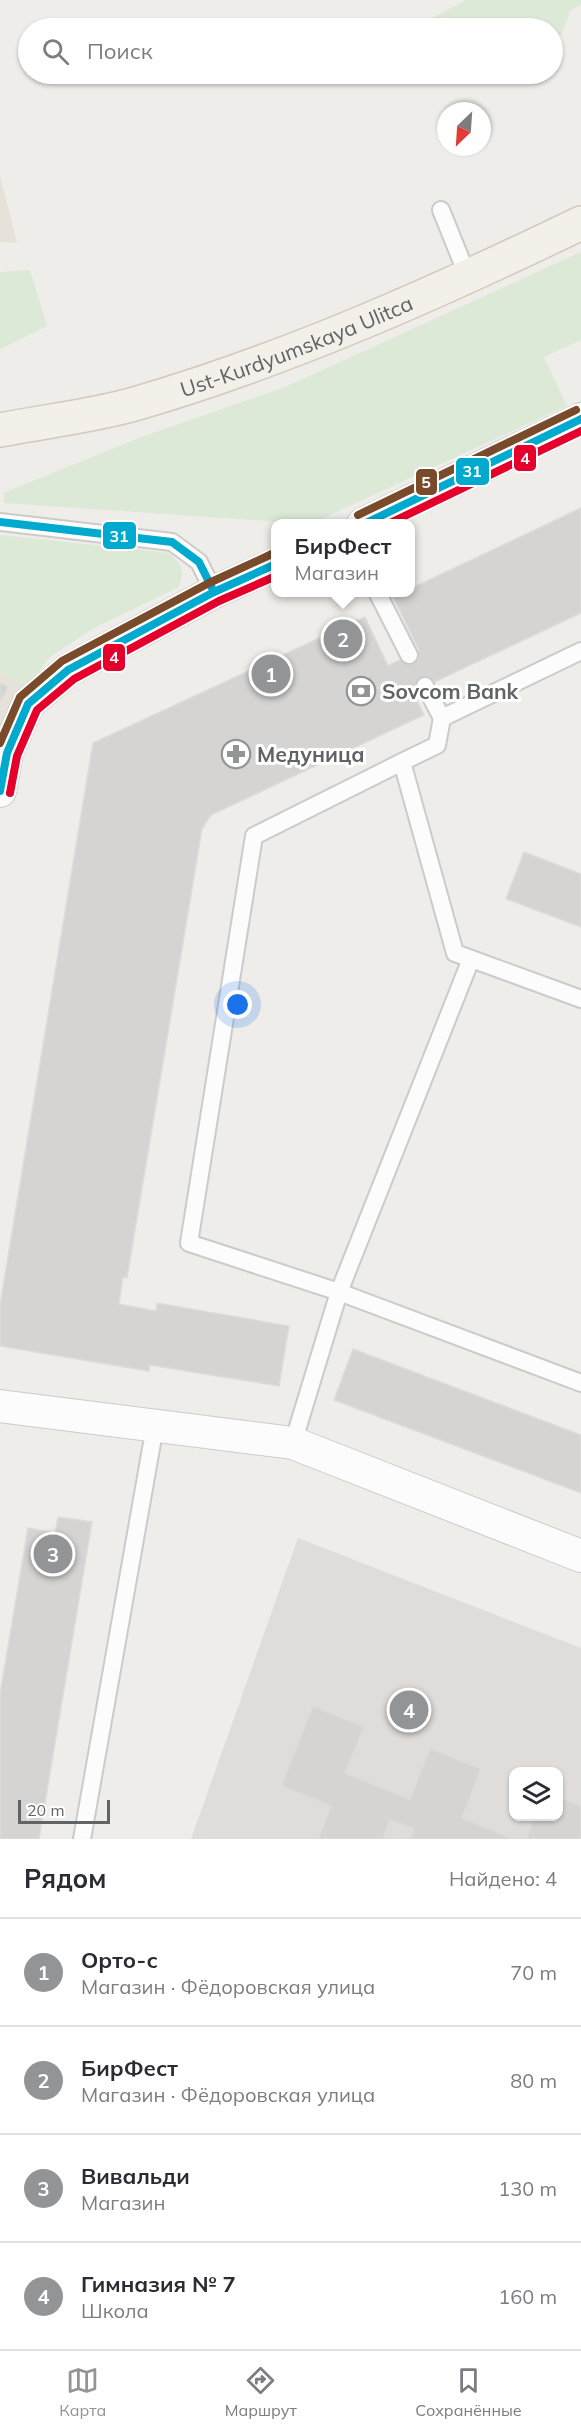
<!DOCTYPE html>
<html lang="ru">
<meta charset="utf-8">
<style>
:root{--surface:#fff;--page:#f2f2f3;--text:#2b2b33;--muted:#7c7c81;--line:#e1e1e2;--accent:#929495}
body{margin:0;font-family:Mulish,sans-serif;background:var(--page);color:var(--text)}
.controls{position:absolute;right:18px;bottom:18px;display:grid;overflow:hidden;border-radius:12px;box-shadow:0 2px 4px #0004}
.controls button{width:54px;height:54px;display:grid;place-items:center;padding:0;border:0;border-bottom:2px solid var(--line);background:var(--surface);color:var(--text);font:30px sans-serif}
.compass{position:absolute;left:437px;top:102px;width:54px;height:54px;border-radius:50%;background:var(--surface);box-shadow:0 2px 4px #0004;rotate:205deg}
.scale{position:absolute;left:18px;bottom:15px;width:92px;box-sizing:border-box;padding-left:6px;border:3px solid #606467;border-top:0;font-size:16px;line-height:21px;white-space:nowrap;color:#606467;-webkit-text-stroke:4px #fff;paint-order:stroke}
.you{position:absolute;left:238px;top:1005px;width:21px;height:21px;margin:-15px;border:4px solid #fff;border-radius:50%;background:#1a73e8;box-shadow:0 0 0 9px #1a73e833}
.badge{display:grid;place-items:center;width:39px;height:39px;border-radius:50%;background:var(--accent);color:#fff;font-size:20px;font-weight:700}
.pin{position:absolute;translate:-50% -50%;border:3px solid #fff;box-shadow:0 2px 6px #0006}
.popup{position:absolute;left:271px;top:519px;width:144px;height:78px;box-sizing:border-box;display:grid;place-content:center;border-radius:12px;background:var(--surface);filter:drop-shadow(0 2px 4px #0005);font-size:20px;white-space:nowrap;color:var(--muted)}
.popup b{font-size:22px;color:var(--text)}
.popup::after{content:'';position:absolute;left:50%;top:100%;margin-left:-12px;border:12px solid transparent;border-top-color:var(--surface)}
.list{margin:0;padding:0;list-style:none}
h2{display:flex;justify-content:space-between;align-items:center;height:78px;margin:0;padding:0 24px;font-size:26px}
h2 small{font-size:20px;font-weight:400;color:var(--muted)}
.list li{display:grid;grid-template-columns:39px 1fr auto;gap:18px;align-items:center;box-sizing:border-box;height:108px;padding:0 24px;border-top:2px solid var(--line)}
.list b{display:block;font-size:22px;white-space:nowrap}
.list p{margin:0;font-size:20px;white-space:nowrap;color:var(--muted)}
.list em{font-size:20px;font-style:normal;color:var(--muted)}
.icon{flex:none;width:33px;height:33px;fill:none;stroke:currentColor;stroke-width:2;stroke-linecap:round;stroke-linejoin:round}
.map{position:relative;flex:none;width:581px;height:1839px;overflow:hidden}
.search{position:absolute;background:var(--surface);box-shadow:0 2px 4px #0004;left:18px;right:18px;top:18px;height:66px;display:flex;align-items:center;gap:15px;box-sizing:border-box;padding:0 21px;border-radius:33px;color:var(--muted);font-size:22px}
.sheet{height:510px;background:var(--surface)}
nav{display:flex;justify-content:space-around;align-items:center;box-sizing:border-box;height:84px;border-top:2px solid var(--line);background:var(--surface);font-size:16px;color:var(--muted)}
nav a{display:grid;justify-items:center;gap:3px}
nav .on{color:var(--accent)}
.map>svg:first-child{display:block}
</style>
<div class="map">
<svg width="581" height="1839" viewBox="0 0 581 1839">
<rect width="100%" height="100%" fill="#efedea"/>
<g fill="#e7e2d9">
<polygon points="0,176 17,243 0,242"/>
<polygon points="0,673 27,687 0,746"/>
</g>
<path fill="#dfdcd9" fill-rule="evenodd" d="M 298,1538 L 581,1648 L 581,1839 L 191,1839 ZM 514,1772 L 558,1772 L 558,1816 L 514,1816 Z"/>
<g fill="#dce9d7">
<polygon points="466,0 581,0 581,4 571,10 561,35 553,39 552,28 423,28 424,22"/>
<polygon points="430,74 466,74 436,84"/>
<polygon points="581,252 581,340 544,357 567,406 319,520 296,523 4,503 3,493 144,436 285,387"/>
<polygon points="30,270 47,326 0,349 0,272"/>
<path d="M 0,535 L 169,553 C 182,564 185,571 179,587 L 94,628 L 50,657 L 27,687 L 0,673 Z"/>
</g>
<g fill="#d6d4d3" stroke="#dedcd9" stroke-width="1.5">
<polygon points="581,508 581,613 413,692 424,715 211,815 202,829 127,1278 123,1277 119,1304 156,1311 157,1303 289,1326 279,1386 149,1365 149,1371 0,1346 0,1305 93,743 365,617 388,666 419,650 393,597 410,592 410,589"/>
<polygon points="0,683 8,687 1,700 0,699"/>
<polygon points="524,852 581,874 581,927 506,899"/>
<polygon points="353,1349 581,1435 581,1493 334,1400"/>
<polygon points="58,1517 92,1522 39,1839 0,1839 0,1694 28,1528 55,1533"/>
<polygon points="313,1706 364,1727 345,1773 410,1799 430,1748 481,1769 462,1818 514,1839 410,1839 414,1829 390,1820 383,1839 318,1839 331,1806 281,1786"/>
<polygon points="558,1797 581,1806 581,1839 526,1839 535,1816 558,1816"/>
</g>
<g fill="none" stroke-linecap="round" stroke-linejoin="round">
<g stroke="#cbcbca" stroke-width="20">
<g id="service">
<polyline points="441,210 468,277"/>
<polyline points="0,522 172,542 199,562 214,592"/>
<polyline points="377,592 409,655"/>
<polyline points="425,686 442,718"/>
<polyline points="402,762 437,745 442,718 581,651"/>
<polyline points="581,999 455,953 402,762 254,836 189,1243 339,1292 581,1383"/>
<polyline points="293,1443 339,1292 471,959"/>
<polyline points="82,1839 155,1426"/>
</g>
</g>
<g stroke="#cbcbca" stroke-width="34">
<g id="minor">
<polyline points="363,524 581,419"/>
<polyline points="0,791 7,753 28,704 68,670 214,592 276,564"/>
<polyline points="0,1406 293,1443 581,1556"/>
</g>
</g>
<g stroke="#d4c9bb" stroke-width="36">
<g id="primary">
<path id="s1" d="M 0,430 C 46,421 94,416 138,403 C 291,358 438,292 581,223"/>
</g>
</g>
<use href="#service" stroke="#fdfcfc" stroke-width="16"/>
<use href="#minor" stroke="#fdfcfc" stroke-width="32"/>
<use href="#primary" stroke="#f3f0ea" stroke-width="33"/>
<g stroke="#fff" stroke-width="12">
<g id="bus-1">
<polyline points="0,522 172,542 199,562 214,592"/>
<polyline points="364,524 581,419"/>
<polyline points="0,791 7,753 28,704 68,670 214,592 276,564"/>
</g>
</g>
<g stroke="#fff" stroke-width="12">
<g id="bus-2">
<polyline points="388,524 581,431"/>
<polyline points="10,793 17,756 37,710 74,679 219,601 276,576"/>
</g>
</g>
<g stroke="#fff" stroke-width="12">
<g id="bus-3">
<polyline points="358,515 576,410"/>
<polyline points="0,743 20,697 62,661 209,583 272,554"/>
</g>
</g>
<use href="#bus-1" stroke="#00a9ce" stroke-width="8"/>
<use href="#bus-2" stroke="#e4002b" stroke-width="8"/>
<use href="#bus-3" stroke="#7a4b2a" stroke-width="8"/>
</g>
<defs>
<g id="bank-ring" transform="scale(1.5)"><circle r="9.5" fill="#fff" stroke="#929495" stroke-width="1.5"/><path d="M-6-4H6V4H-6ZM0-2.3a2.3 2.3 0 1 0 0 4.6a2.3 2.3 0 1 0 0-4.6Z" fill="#929495"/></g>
<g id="pharmacy-ring" transform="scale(1.5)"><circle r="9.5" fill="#fff" stroke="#929495" stroke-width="1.5"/><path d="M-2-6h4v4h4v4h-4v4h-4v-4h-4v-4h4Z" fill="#929495"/></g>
</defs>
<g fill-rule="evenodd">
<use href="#bank-ring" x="361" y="691"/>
<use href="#pharmacy-ring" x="236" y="754"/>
</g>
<g text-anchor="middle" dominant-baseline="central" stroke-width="6" stroke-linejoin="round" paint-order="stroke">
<g font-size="21" fill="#606467" stroke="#fff">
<text stroke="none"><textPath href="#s1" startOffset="309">Ust-Kurdyumskaya Ulitca</textPath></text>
</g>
<g font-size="21" font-weight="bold" fill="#606467" stroke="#fff" text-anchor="start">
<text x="382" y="691">Sovcom Bank</text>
<text x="257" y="754">Медуница</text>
</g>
</g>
<g stroke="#fff" stroke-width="2">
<rect x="513" y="444" width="24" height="28" rx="6" fill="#e4002b"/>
<rect x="455" y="457" width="35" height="29" rx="6" fill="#00a9ce"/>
<rect x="415" y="468" width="23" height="28" rx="6" fill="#7a4b2a"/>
<rect x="102" y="521" width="35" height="29" rx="6" fill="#00a9ce"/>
<rect x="102" y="643" width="24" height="29" rx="6" fill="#e4002b"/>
</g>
<g font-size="16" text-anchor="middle" font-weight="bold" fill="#fff">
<text x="525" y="464">4</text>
<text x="472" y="477">31</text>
<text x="426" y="488">5</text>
<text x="119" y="542">31</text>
<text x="114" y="663">4</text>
</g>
</svg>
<div class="controls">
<button><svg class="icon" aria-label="layers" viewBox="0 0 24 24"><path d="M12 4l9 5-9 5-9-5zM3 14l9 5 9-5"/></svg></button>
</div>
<svg class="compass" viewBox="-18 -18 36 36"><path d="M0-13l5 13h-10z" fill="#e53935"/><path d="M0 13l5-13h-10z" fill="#7c7c81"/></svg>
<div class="scale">20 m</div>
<div class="you"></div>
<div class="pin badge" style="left:271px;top:674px">1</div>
<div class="pin badge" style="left:343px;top:639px">2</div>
<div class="popup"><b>БирФест</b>Магазин</div>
<div class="pin badge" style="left:53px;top:1554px">3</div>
<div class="pin badge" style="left:409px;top:1710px">4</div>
<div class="search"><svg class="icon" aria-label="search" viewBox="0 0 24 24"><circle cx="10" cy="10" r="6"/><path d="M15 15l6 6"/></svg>Поиск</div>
</div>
<section class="sheet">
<h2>Рядом<small>Найдено: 4</small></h2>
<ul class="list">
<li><span class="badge">1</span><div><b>Орто-с</b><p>Магазин · Фёдоровская улица</p></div><em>70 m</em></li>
<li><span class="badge">2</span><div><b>БирФест</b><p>Магазин · Фёдоровская улица</p></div><em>80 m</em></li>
<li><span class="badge">3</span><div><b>Вивальди</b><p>Магазин</p></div><em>130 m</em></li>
<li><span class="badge">4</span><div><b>Гимназия № 7</b><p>Школа</p></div><em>160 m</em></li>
</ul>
</section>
<nav>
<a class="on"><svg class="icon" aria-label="map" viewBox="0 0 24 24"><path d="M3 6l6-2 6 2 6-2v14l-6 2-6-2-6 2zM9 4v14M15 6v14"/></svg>Карта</a>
<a><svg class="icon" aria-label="directions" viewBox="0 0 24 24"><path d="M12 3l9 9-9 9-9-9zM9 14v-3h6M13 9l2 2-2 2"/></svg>Маршрут</a>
<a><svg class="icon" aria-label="saved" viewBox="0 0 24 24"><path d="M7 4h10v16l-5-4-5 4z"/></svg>Сохранённые</a>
</nav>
